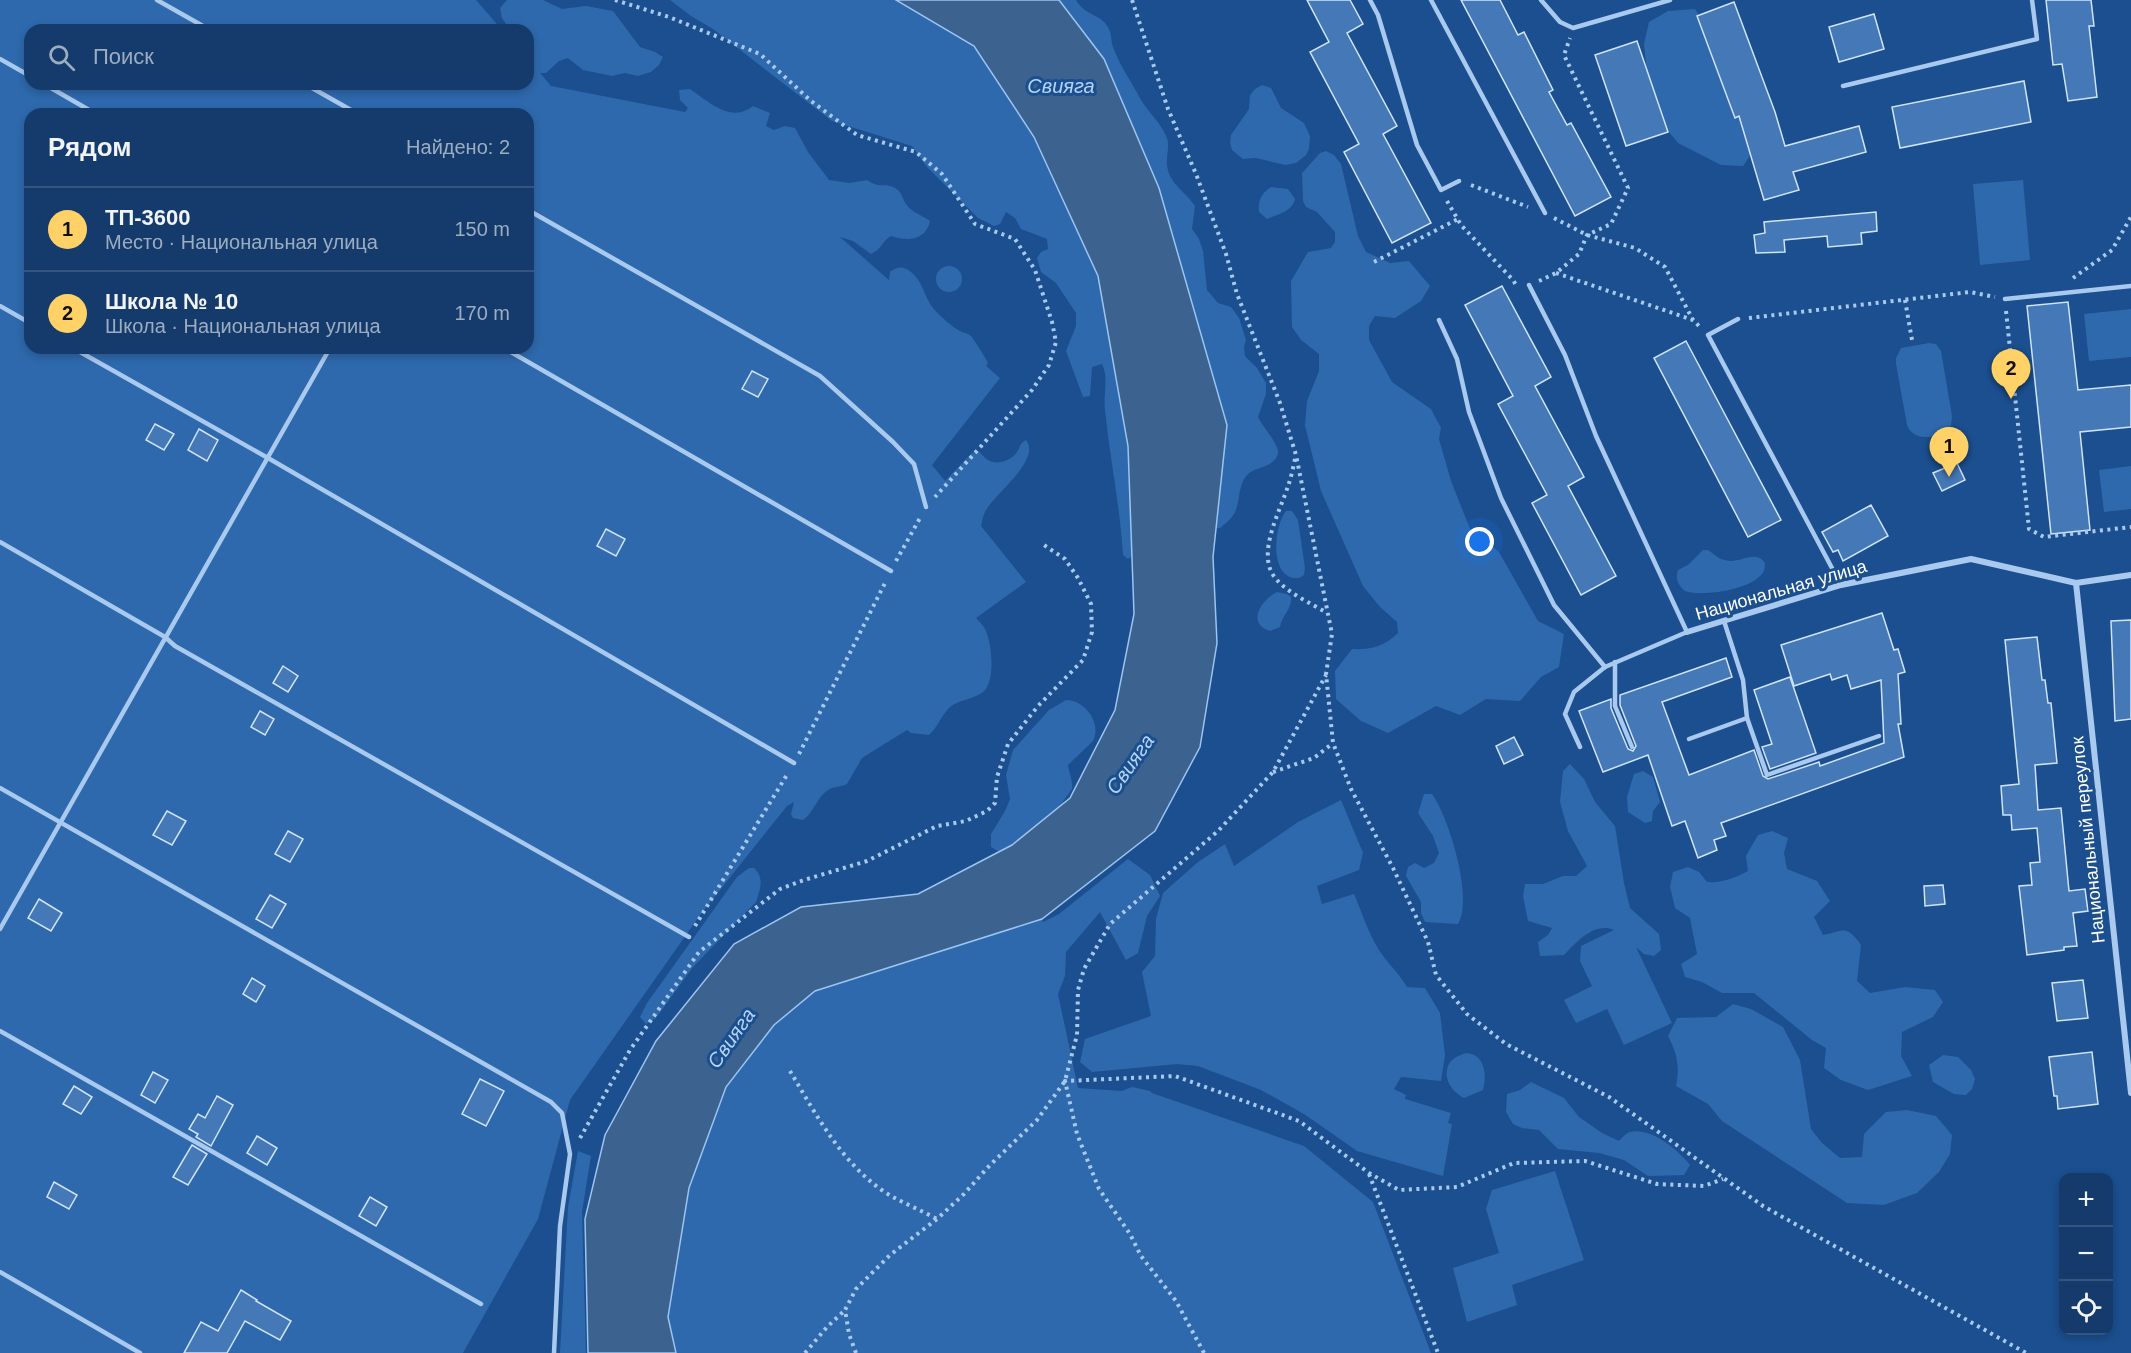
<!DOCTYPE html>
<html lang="ru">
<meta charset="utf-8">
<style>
:root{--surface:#143b6b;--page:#1d4271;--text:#f1f3f6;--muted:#9dadc1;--line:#33557e;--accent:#ffd166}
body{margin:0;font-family:Arial,sans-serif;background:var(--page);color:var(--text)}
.controls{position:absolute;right:18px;bottom:18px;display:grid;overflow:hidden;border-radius:12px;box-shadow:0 3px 9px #0003}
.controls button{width:54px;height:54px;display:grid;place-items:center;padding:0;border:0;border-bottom:2px solid var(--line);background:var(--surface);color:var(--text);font:30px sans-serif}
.you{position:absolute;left:1480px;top:542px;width:21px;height:21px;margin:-15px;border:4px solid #fff;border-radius:50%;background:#1a73e8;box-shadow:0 0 0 9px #1a73e833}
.badge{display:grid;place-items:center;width:39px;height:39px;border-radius:50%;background:var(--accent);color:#111;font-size:20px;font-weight:700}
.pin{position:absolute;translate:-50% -50px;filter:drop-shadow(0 2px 3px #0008)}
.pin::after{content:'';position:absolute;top:32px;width:21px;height:18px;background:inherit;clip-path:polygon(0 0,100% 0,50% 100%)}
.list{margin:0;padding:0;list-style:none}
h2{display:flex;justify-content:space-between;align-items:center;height:78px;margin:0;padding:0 24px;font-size:26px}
h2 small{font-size:20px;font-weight:400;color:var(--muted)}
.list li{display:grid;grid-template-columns:39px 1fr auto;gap:18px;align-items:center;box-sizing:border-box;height:84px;padding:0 24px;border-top:2px solid var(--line)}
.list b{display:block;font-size:22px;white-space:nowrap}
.list p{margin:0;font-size:20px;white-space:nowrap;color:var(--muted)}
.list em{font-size:20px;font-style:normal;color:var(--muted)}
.icon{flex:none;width:33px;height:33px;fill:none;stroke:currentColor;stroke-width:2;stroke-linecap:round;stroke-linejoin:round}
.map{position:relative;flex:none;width:2131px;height:1353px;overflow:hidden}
.search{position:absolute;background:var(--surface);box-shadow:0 3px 9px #0003;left:24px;top:24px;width:510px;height:66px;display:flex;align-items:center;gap:15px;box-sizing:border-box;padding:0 21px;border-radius:18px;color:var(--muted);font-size:22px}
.panel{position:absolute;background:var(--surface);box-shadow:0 3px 9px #0003;left:24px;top:108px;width:510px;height:246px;border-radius:18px}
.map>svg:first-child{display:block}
</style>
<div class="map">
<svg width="2131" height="1353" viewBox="0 0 2131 1353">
<rect width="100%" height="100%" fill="#1b4f8f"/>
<g fill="#2e69ad" fill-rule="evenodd">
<path d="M 0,0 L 476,0 L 502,30 L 30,30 L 30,84 L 528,84 L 528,30 L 510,30 L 502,18 L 500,8 L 507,0 L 543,0 L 562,9 L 586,6 L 613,11 L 640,47 L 655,52 L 663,57 L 659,65 L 651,72 L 638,76 L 625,73 L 612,76 L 583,70 L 568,58 L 559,61 L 546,73 L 540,73 L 551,86 L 685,112 L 688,108 L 680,100 L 679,90 L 690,89 C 708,101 731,124 753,106 L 770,113 L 766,126 L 774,130 L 785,126 L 795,128 L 808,152 L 829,180 L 849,183 L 867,180 C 880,189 884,182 895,188 C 902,192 902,198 906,204 C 910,211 923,216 930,221 C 926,240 908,242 891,236 C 881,242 883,248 871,254 L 853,241 L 840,237 L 889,280 L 890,272 C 897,266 904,266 911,272 C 923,281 924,297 933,308 C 939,315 950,325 958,330 C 961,332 967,333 971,336 C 973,338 987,360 988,363 L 986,366 L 1000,378 L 932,465 L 945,481 L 972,453 L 978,451 C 982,454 985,459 990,461 C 998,465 1012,460 1017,452 C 1021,446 1019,444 1026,440 C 1042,460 993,495 985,512 C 983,516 982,522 981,526 L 1026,582 L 976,618 C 979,621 983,625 985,629 C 992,642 996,682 983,692 C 973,700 959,699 949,708 C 941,716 938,727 929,735 L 911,733 L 907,730 L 862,758 L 847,784 C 841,787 834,786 828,790 C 817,797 814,812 803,820 L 793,818 L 791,814 L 794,802 L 787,806 L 700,915 L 570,1100 L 538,1219 L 463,1353 L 0,1353 ZM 30,114 L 528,114 L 528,348 L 30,348 Z"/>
<path d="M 670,0 L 915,0 L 952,27 L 1004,76 L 1033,122 L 1103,284 L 1132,396 L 1140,551 L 1128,559 L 1123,555 C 1120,506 1110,459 1105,410 C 1103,394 1109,378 1102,364 L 1092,367 L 1090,396 L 1083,397 L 1066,351 L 1076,326 L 1076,313 L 1056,283 L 1041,272 L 1037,258 L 1041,252 L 1048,249 L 1047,239 L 1021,229 L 1015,218 L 1006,212 L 1000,224 L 994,226 L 978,218 L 927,167 L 912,146 L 832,121 L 713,29 L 691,16 Z"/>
<path d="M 1049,0 L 1076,0 C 1086,17 1101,13 1109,29 C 1112,35 1111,42 1113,47 C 1120,66 1132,83 1141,100 C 1149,113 1161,123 1167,138 C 1170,147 1166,156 1167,165 C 1169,184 1186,192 1195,206 L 1192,229 L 1199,239 L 1203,251 L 1207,290 L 1218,303 L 1231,307 L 1239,318 L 1246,340 L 1244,347 L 1245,356 L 1257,368 L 1266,383 L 1266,394 L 1258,417 C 1262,426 1279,444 1278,453 C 1275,468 1256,466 1248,474 C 1237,485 1241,502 1234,514 C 1231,519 1225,524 1220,528 L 1213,528 Z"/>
<polygon points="1695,9 1706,26 1753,151 1743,166 1721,165 1678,143 1660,121 1648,83 1644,44 1649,22 1668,11"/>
<polygon points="1262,85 1271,88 1281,108 1304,123 1310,136 1309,149 1306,155 1296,163 1285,165 1256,158 1243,159 1232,150 1230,143 1231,135 1249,109 1250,95 1255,89"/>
<path d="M 1326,151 L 1334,155 L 1341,164 L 1358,236 L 1366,252 L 1390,263 L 1409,261 L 1430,286 L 1421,301 L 1395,318 L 1375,316 L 1369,326 L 1369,340 L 1392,382 L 1431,409 L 1441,428 L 1439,439 L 1451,481 L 1470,529 L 1499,552 L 1538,621 L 1564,634 L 1559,667 L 1541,677 L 1520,701 L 1486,699 L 1460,715 L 1436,706 L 1388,733 L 1361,721 L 1336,699 L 1335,671 L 1352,649 C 1371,650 1385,646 1398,633 L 1397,622 L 1380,607 L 1363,586 L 1321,491 L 1305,425 L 1307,401 L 1319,371 L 1319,354 L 1301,340 L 1292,327 L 1291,281 L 1308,252 L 1331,248 L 1335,242 L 1335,232 L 1317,212 L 1306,207 L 1303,201 L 1302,173 L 1320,153 Z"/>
<polygon points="2023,180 2030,260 1980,265 1973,184"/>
<path d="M 1271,187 L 1288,189 L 1295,199 C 1292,212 1278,214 1267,219 L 1259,212 C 1258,200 1261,194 1271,187 Z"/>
<circle cx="949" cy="279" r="13"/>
<polygon points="2131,309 2131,357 2089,361 2084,314"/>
<path d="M 1929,343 L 1936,344 L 1941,351 L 1952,416 L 1951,426 L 1946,433 C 1931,438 1913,441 1907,425 L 1896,364 L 1896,358 L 1901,348 Z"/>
<polygon points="2131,466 2131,509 2104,512 2099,470"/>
<path d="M 1286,511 L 1292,511 L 1298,520 L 1305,568 L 1304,575 L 1299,578 C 1269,581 1273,527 1286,511 Z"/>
<path d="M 1703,550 L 1708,550 C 1713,553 1718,559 1725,560 C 1739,565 1755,548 1765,563 C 1765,568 1764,573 1760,576 C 1747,590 1702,597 1685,591 C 1678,585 1675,579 1678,570 L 1688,565 Z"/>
<path d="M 1277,592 L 1287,594 L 1291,597 C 1292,610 1282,615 1280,627 L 1270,631 C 1246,624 1261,600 1277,592 Z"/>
<path d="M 1066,700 C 1085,700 1102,723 1093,741 L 1068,765 C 1069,773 1073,780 1072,789 L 1048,822 L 1003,854 L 991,847 L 991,834 L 1005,811 L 1010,799 L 1006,775 L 1013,750 L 1049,710 Z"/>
<path d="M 1570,764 L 1584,779 L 1595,802 L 1615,826 L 1624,883 L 1630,908 L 1659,934 L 1661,950 L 1654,956 L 1644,954 L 1636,947 L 1672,1023 L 1624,1045 L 1607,1009 L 1576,1023 L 1564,1000 L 1592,986 L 1580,961 L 1581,946 L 1614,930 C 1594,922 1578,941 1564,955 L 1540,956 L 1538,942 L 1548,935 L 1552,928 L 1528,921 L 1523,896 L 1525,884 L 1543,884 L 1563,876 L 1576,876 L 1587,866 L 1568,831 L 1560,802 L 1563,771 Z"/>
<polygon points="1643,771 1653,777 1660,802 1653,811 1652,821 1645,823 1628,812 1627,797 1634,774"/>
<path d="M 1424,794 L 1432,794 C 1449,817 1474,900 1458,924 L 1425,922 L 1421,913 L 1421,902 L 1406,876 L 1408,867 L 1415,863 L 1424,868 L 1434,863 L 1439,853 L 1433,836 L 1418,813 Z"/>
<path d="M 1341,800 L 1363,853 L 1359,870 L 1317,886 L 1322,904 L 1354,894 C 1362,912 1368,933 1379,950 C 1388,964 1399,973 1407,987 L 1425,988 L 1440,1013 L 1445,1055 L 1441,1081 L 1401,1077 L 1394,1089 L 1406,1095 L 1405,1099 L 1451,1113 L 1448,1123 L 1452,1124 L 1443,1176 L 1357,1151 L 1304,1114 L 1261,1090 L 1198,1066 L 1177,1064 L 1092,1072 L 1080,1062 L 1085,1039 L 1151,1016 L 1142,972 L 1155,956 L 1156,919 L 1163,893 L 1198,862 L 1225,844 L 1234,866 L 1298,822 Z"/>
<path d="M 1772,831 L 1788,838 L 1784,853 L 1787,869 L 1817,881 L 1830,901 L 1814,917 L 1823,935 C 1844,931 1846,924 1861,945 L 1857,981 L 1870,993 L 1905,987 L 1935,990 L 1943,1002 L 1933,1017 L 1902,1032 L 1901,1056 L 1912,1076 L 1868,1090 L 1841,1080 L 1824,1068 L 1826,1048 L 1812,1040 L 1754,993 L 1722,993 L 1702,982 L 1685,977 L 1681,964 L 1697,954 L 1690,918 L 1675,908 L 1670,887 L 1673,872 L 1688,867 L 1699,872 L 1707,882 C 1722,883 1735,878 1748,871 L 1746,856 L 1758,835 Z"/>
<polygon points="1128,859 1150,875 1160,896 1147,916 1138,953 1126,960 1100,912 1066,952 1065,976 1058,994 1078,1088 1122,1091 1132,1087 1150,1091 1152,1093 1304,1146 1373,1202 1431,1353 676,1353 668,1317 689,1188 726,1087 774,1025 815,991 1042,919 1043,922 1059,914"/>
<path d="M 749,868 L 754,868 C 765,878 760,890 756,902 L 693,967 L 656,1018 L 646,1024 L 640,1017 L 647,1003 L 737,877 Z"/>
<path d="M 1733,1004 L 1751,1009 L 1783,1027 L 1800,1060 L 1811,1129 L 1822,1143 L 1840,1158 L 1862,1157 L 1864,1134 L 1886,1112 L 1907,1110 L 1936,1116 L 1952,1135 L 1950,1154 L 1939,1172 L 1917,1193 L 1884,1205 L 1847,1203 L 1722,1121 L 1708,1104 L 1676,1086 C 1680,1067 1677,1053 1668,1036 L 1677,1018 L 1716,1017 Z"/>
<path d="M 1466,1053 C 1485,1054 1487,1075 1483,1090 L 1464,1098 C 1452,1092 1442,1078 1449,1064 C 1452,1058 1460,1055 1466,1053 Z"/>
<polygon points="1943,1055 1958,1057 1971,1070 1975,1079 1972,1089 1966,1095 1954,1094 1933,1082 1929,1065"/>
<path d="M 1531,1082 L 1564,1098 L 1579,1117 L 1602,1133 L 1619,1141 C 1622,1138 1626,1133 1630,1132 C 1651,1127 1678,1150 1690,1165 L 1684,1175 L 1648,1176 L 1624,1160 L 1599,1153 L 1558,1149 L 1539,1130 L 1522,1128 L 1513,1124 L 1506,1112 L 1507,1094 L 1520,1090 Z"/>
<polygon points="578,1151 591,1156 582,1212 586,1353 560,1353 568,1207"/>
<polygon points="1555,1171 1584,1260 1512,1285 1517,1305 1467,1322 1453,1268 1499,1253 1486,1209 1492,1190"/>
</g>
<polygon fill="#3c6290" stroke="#9cc4f0" stroke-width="1.5" points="896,0 1059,0 1104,59 1159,188 1227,425 1213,557 1217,643 1200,747 1155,831 1042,919 815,991 774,1025 726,1087 689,1188 668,1317 676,1353 588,1353 585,1219 605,1135 656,1041 734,944 801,907 918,894 1012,845 1070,798 1115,710 1134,614 1128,446 1098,276 1034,137 974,46"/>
<g fill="#4478b7" stroke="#cfe3fa" stroke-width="1.5">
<polygon points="1307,0 1350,0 1363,24 1347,33 1397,126 1383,134 1431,223 1392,243 1344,152 1359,144 1310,52 1329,42"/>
<polygon points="1461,0 1500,0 1518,35 1524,32 1553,90 1549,92 1567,125 1571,123 1611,197 1575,216"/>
<polygon points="2046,0 2091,0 2094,26 2089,26 2097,97 2068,101 2062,64 2053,65"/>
<polygon points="1734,2 1775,112 1785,146 1859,126 1866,152 1793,172 1799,190 1764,200 1739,116 1735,118 1697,16"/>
<polygon points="1874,14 1884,49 1839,62 1829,27"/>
<polygon points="1637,41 1668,132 1626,146 1595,55"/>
<polygon points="2024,81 2031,122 1900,148 1892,107"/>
<polygon points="1876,212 1877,231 1861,233 1862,244 1828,247 1827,236 1784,240 1785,252 1756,253 1754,235 1765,233 1764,222"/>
<polygon points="1502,286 1551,377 1535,386 1584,477 1568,486 1616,576 1581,595 1532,503 1547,495 1498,404 1513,396 1465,305"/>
<polygon points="2068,302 2078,390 2131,385 2131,427 2080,432 2090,530 2051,534 2027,306"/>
<polygon points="1686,341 1781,520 1748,537 1654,358"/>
<polygon points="752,371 768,379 758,397 742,389"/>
<polygon points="155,424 174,434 164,450 146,440"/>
<polygon points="199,429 218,440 207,461 188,450"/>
<polygon points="1957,463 1965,480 1942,491 1933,473"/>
<polygon points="1871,505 1888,536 1843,561 1838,550 1833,552 1822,532"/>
<polygon points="606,529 625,539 616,556 597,546"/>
<polygon points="1882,613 1894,650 1898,649 1905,672 1898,674 1901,724 1898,724 1904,757 1721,823 1726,836 1714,840 1717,850 1698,858 1685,821 1672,826 1648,755 1603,772 1579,711 1611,699 1611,708 1628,749 1633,751 1636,746 1620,705 1620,695 1726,658 1732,677 1662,702 1689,775 1754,750 1763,776 1768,779 1819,762 1820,766 1884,743 1881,680 1851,689 1847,675 1832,680 1830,674 1794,686 1781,645"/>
<polygon points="2131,620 2131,719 2115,721 2111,621"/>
<polygon points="2037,637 2042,680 2045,680 2048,703 2051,703 2057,763 2035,765 2038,810 2061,808 2069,891 2085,889 2088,911 2073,913 2077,946 2064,947 2064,950 2027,955 2019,886 2032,885 2030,863 2040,862 2037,828 2012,830 2011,815 2003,815 2001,786 2019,784 2005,640"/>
<polygon points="283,666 298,676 288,692 273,683"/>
<polygon points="1790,677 1816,753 1770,769 1762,747 1772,744 1754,690"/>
<polygon points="260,711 274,719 265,735 251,727"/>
<polygon points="1514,737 1523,755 1504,764 1496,746"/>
<polygon points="167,811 186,821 172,845 153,835"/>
<polygon points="288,831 303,839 290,862 275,854"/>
<polygon points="1943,885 1945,904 1925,906 1924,886"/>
<polygon points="270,895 286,904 272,928 256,919"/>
<polygon points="39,899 62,913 51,931 28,918"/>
<polygon points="252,978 265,986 256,1002 243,994"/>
<polygon points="2083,980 2088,1018 2057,1021 2052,983"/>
<polygon points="2092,1052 2098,1104 2058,1109 2057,1096 2054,1096 2049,1057"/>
<polygon points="153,1072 168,1080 155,1103 141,1095"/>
<polygon points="480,1079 504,1091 486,1126 462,1114"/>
<polygon points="74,1086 92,1097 81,1114 63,1104"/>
<polygon points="217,1096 233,1105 211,1146 196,1137 198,1134 189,1129 198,1114 205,1118"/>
<polygon points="257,1136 277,1148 267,1165 247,1153"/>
<polygon points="192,1145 207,1154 188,1185 173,1177"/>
<polygon points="54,1182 77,1195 69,1209 47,1197"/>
<polygon points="370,1197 387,1207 376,1226 359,1216"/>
<polygon points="241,1290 257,1300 256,1301 291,1321 280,1340 245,1321 227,1353 184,1353 201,1322 218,1331"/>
</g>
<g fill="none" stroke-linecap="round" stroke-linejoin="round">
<g stroke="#a9c9ee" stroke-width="4" stroke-dasharray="3 4.5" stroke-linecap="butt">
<polyline points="615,0 669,17 760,54 811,101 857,135 916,152 942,174 975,224 1015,239 1035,270 1052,322 1056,342 1049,365 1032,390 935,497"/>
<polyline points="1132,0 1168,109 1196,174 1226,254 1237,294 1280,403 1296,455 1332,634 1326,674 1333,743 1351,789 1393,868 1428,942 1436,975 1467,1014 1506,1044 1609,1097 1763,1206 2026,1353"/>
<polyline points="1471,185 1528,207"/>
<polyline points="1447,201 1461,225 1513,280 1516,285"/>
<polyline points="1554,218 1587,235 1635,248 1665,267 1693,320 1699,326"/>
<polyline points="1374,262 1458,219"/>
<polyline points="1556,273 1693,320"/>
<polyline points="2073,278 2112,250 2131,217"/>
<polyline points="1539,281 1556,273 1579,254 1587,235 1611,224 1628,188 1564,55 1570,38"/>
<polyline points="1905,300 1912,340"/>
<polyline points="2006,311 2029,529 2044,537 2131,527"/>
<polyline points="1749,318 1970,292 1995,297"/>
<path d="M 1295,459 C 1293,468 1291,478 1288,486 C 1280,512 1255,555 1276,579 C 1289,594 1311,603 1327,613"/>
<polyline points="896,561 920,518"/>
<polyline points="799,754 886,581"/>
<polyline points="1273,772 1314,758 1333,743"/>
<polyline points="695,926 788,773"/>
<path d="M 790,1071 C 817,1116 844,1168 891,1196 C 906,1204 922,1211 937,1219"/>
<polyline points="580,1138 630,1050 699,952 780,889 804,880 867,861 937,826 966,821 987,811 995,803 997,777 1008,744 1038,706 1083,660 1092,632 1091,604 1078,578 1065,559 1041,543"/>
<polyline points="1369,1174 1438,1353"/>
<polyline points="805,1353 827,1327 844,1311"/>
<polyline points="856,1353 849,1334 845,1310 856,1289 890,1255 937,1219 964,1194 990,1165 1037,1120 1065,1081 1077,1035 1078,990 1084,969 1110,924 1218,831 1273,772 1326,675"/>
<polyline points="1204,1353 1176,1301 1141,1256 1130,1234 1099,1189 1077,1134 1065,1081 1175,1076 1299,1121 1369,1173 1399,1190 1457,1187 1514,1163 1585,1161 1657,1184 1704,1186 1723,1179"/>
</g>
<g stroke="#a9c9ee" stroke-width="4.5">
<polyline points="157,0 210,30"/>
<polyline points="1370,0 1378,15 1417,145 1441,190 1459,181"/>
<polyline points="1431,0 1545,213"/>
<polyline points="1541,0 1560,22 1573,28 1670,0"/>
<polyline points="0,59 30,76"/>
<polyline points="44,84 96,114"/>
<polyline points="305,84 358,114"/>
<polyline points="1843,86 2037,39 2032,0"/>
<polyline points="528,210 820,376 893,442 914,464 926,507"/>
<polyline points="1529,285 1565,355 1596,436 1687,632 1605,667 1574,692 1565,714 1580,747"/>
<polyline points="2005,299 2131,286"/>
<polyline points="0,306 30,323"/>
<polyline points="1738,319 1708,335 1841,585"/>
<polyline points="1439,320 1457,359 1469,412 1501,498 1554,605 1605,667"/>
<polyline points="73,348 268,458 794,763"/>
<polyline points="504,348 891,571"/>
<polyline points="0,542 165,637 175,646 689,937"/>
<polyline points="1615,662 1615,706 1632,747"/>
<polyline points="1747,718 1767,775 1879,736"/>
<polyline points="1689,739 1747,718 1743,680 1724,621"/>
<polyline points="0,788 551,1102 562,1113 570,1154 560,1226 554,1353"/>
<polyline points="0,929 330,348"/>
<polyline points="0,1031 481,1304"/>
<polyline points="0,1272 140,1353"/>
</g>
<g stroke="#a9c9ee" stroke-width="6">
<polyline points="2076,583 2131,1093"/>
<polyline points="1687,632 1841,585 1971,559 2076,583 2131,575"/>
</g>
</g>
<g text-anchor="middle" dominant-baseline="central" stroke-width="6" stroke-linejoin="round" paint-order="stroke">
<g font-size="18" fill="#fff" stroke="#1b4f8f">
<text transform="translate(1781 590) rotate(-16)">Национальная улица</text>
<text transform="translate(2088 840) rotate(-96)">Национальный переулок</text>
</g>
<g font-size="20" font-style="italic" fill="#b5d3f5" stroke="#1b4f8f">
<text x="1061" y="86">Свияга</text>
<text transform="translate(1130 764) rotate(-55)">Свияга</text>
<text transform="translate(731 1038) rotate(-55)">Свияга</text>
</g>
</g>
</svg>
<div class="controls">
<button>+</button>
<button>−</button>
<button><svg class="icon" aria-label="locate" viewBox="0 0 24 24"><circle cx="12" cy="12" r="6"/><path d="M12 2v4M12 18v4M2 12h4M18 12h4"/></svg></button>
</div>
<div class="you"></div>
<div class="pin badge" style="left:1949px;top:477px">1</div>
<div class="pin badge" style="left:2011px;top:399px">2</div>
<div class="search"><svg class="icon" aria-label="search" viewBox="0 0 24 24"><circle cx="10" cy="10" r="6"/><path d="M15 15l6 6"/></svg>Поиск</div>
<section class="panel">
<h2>Рядом<small>Найдено: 2</small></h2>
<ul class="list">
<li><span class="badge">1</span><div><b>ТП-3600</b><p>Место · Национальная улица</p></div><em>150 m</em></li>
<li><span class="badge">2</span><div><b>Школа № 10</b><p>Школа · Национальная улица</p></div><em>170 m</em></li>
</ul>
</section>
</div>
